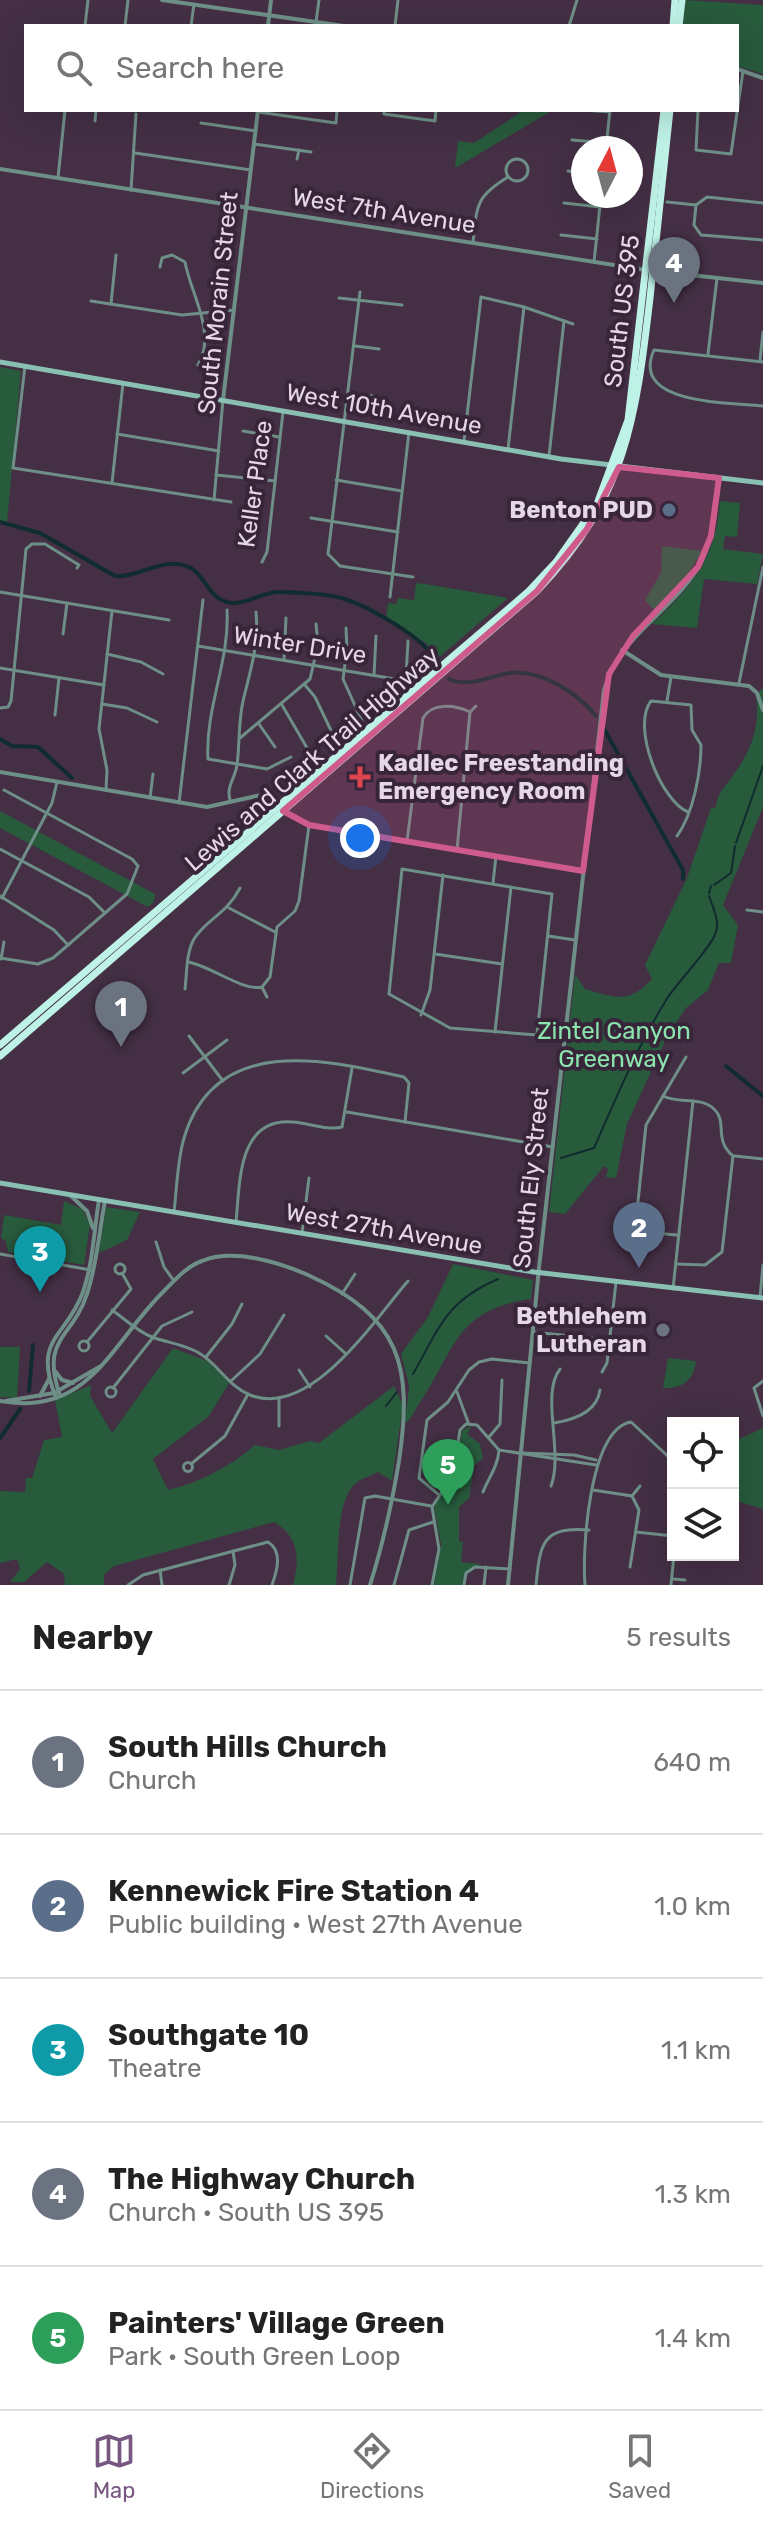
<!DOCTYPE html>
<meta charset="utf-8">
<style>
:root{--surface:#fff;--page:#f6f6f6;--text:#222;--muted:#767676;--line:#e0e0e0;--accent:#775780}
body{margin:0;font-family:Rubik,sans-serif;background:var(--page);color:var(--text)}
.controls{position:absolute;right:24px;bottom:24px;display:grid;overflow:hidden;border-radius:0px;box-shadow:0 8px 32px #0002}
.controls button{width:72px;height:72px;display:grid;place-items:center;padding:0;border:0;border-bottom:2px solid var(--line);background:var(--surface);color:var(--text);font:40px sans-serif}
.compass{position:absolute;left:571px;top:136px;width:72px;height:72px;border-radius:50%;background:var(--surface);box-shadow:0 8px 32px #0002;rotate:6deg}
.you{position:absolute;left:360px;top:838px;width:28px;height:28px;margin:-20px;border:6px solid #fff;border-radius:50%;background:#1a73e8;box-shadow:0 0 0 12px #1a73e833}
.badge{display:grid;place-items:center;width:52px;height:52px;border-radius:50%;background:var(--accent);color:#fff;font-size:26px;font-weight:700}
.pin{position:absolute;translate:-50% -66px;filter:drop-shadow(0 2px 4px #0008)}
.pin::after{content:'';position:absolute;top:42px;width:28px;height:24px;background:inherit;clip-path:polygon(0 0,100% 0,50% 100%)}
.list{margin:0;padding:0;list-style:none}
h2{display:flex;justify-content:space-between;align-items:center;height:104px;margin:0;padding:0 32px;font-size:34px}
h2 small{font-size:26px;font-weight:400;color:var(--muted)}
.list li{display:grid;grid-template-columns:52px 1fr auto;gap:24px;align-items:center;box-sizing:border-box;height:144px;padding:0 32px;border-top:2px solid var(--line)}
.list b{display:block;font-size:30px;white-space:nowrap}
.list p{margin:0;font-size:26px;white-space:nowrap;color:var(--muted)}
.list em{font-size:26px;font-style:normal;color:var(--muted)}
.icon{flex:none;width:44px;height:44px;fill:none;stroke:currentColor;stroke-width:2;stroke-linecap:round;stroke-linejoin:round}
.map{position:relative;flex:none;width:763px;height:1585px;overflow:hidden}
.search{position:absolute;background:var(--surface);box-shadow:0 8px 32px #0002;left:24px;right:24px;top:24px;height:88px;display:flex;align-items:center;gap:20px;box-sizing:border-box;padding:0 28px;border-radius:0px;color:var(--muted);font-size:30px}
.sheet{height:824px;background:var(--surface)}
nav{display:flex;justify-content:space-around;align-items:center;box-sizing:border-box;height:112px;border-top:2px solid var(--line);background:var(--surface);font-size:22px;color:var(--muted)}
nav a{display:grid;justify-items:center;gap:4px}
nav .on{color:var(--accent)}
.map>svg:first-child{display:block}
</style>
<div class="map">
<svg width="763" height="1585" viewBox="0 0 763 1585">
<rect width="100%" height="100%" fill="#442f45"/>
<g fill="#285a3c">
<polygon points="685,0 763,5 763,74 737,66 737,26 682,26"/>
<polygon points="524,110 553,110 455,168 458,141 474,143"/>
<polygon points="0,367 21,371 7,523 0,521"/>
<path d="M 720,501 L 740,503 L 737,537 L 725,536 L 723,549 L 763,554 L 757,584 L 704,579 L 697,628 L 652,624 C 694,584 715,560 720,501 Z"/>
<polygon points="662,546 702,551 684,581 654,610 645,600 661,573"/>
<polygon points="416,583 425,584 508,598 436,660 426,643 386,620 388,603 396,604 398,598 414,600"/>
<path d="M 763,688 L 763,807 L 723,905 L 738,925 L 731,963 L 719,963 L 708,990 L 686,1008 L 667,1037 L 627,1124 L 616,1178 L 606,1177 L 608,1169 L 604,1166 L 565,1214 L 549,1212 L 575,974 L 585,989 C 615,998 629,1004 652,979 L 645,965 L 687,878 L 711,808 L 716,807 C 718,790 725,788 734,774 C 752,749 760,727 756,695 Z"/>
<polygon points="0,811 155,894 154,902 148,907 0,828"/>
<polygon points="64,1201 82,1209 90,1224 84,1265 8,1252 6,1241 1,1238 4,1215 61,1225"/>
<polygon points="106,1207 140,1212 127,1240 99,1253"/>
<path d="M 453,1264 L 533,1280 L 531,1299 C 455,1310 457,1347 419,1404 C 414,1411 412,1419 405,1423 L 409,1385 L 401,1354 L 428,1317 Z"/>
<polygon points="0,1347 20,1347 17,1398 0,1397"/>
<path d="M 173,1348 L 207,1361 L 229,1383 L 209,1416 L 153,1459 L 168,1490 C 201,1482 229,1467 255,1445 L 279,1450 L 309,1441 L 319,1443 L 394,1386 L 403,1405 L 392,1481 L 378,1472 C 371,1476 360,1479 355,1484 C 335,1502 339,1559 336,1585 L 293,1585 C 300,1559 299,1537 274,1522 L 114,1566 L 104,1575 L 104,1585 L 65,1585 L 64,1574 L 47,1562 L 24,1582 L 10,1582 L 20,1569 L 17,1559 L 0,1563 L 0,1491 L 25,1492 L 26,1478 L 32,1478 L 44,1440 L 62,1437 L 55,1400 L 91,1385 L 90,1396 L 112,1433 Z"/>
<path d="M 668,1358 L 696,1361 C 694,1380 682,1389 663,1388 Z"/>
<polygon points="472,1425 467,1434 480,1444 483,1458 474,1466 469,1498 459,1507 459,1541 463,1542 461,1562 481,1564 467,1571 462,1585 434,1585 441,1544 434,1507 456,1472 462,1431"/>
<polygon points="763,1428 763,1509 733,1500 733,1442"/>
</g>
<g fill="none" stroke-linecap="round" stroke-linejoin="round">
<g stroke="#102c30" stroke-width="2">
<polyline points="736,843 763,766"/>
<polyline points="683,870 685,874"/>
<polyline points="714,885 731,873 735,846"/>
<polyline points="709,893 711,886"/>
<path d="M 561,1158 L 594,1148 C 617,1096 638,1045 668,997 C 678,982 713,945 716,932 C 720,920 712,906 709,896"/>
<path d="M 413,1374 C 440,1327 445,1302 498,1279"/>
<polyline points="386,1406 397,1392"/>
<polyline points="447,1501 451,1498"/>
</g>
<g stroke="#102c30" stroke-width="4">
<path d="M 0,522 L 40,533 L 115,576 C 139,578 162,557 186,566 C 207,573 206,600 232,603 C 247,604 263,592 279,592 C 296,592 329,594 345,599 C 369,607 425,638 435,660"/>
<path d="M 449,679 C 468,688 490,676 510,673 C 540,669 578,693 596,716"/>
<polyline points="603,727 683,870 683,879"/>
<polyline points="0,739 12,746 38,747 72,778"/>
<polyline points="726,1066 763,1096"/>
<polyline points="29,1391 33,1345"/>
<polyline points="0,1438 20,1409"/>
</g>
<g stroke="#6e8f87" stroke-width="3">
<polyline points="316,22 319,0"/>
<polyline points="85,26 88,0"/>
<polyline points="125,26 128,0"/>
<polyline points="191,26 194,4"/>
<polyline points="395,26 398,0"/>
<polyline points="569,26 577,0"/>
<polyline points="384,110 384,114 435,121 436,110"/>
<polyline points="584,110 610,112"/>
<polyline points="698,110 696,150 731,154 743,71"/>
<polyline points="258,112 336,123 337,110"/>
<polyline points="95,121 96,110"/>
<polyline points="201,123 256,131"/>
<polyline points="572,140 607,143"/>
<polyline points="254,144 311,152"/>
<polyline points="606,148 610,110"/>
<polyline points="135,153 251,170"/>
<circle cx="517" cy="170" r="11"/>
<polyline points="297,159 299,150"/>
<polyline points="568,171 583,173"/>
<polyline points="58,178 65,110"/>
<polyline points="131,190 136,114"/>
<polyline points="667,202 696,205 707,197 763,203"/>
<polyline points="564,203 600,207"/>
<polyline points="696,205 694,225 701,235 763,240"/>
<polyline points="561,235 597,239"/>
<path d="M 473,242 C 477,206 475,197 508,177"/>
<polyline points="594,262 601,196"/>
<path d="M 160,267 L 162,258 L 172,255 L 185,262 C 191,295 217,333 198,365"/>
<polyline points="360,292 328,554 340,566 413,577"/>
<polyline points="339,298 402,305"/>
<polyline points="91,301 182,315 234,310"/>
<polyline points="111,304 116,255"/>
<polyline points="355,346 379,349"/>
<polyline points="708,354 717,278"/>
<polyline points="760,360 763,332"/>
<path d="M 763,362 L 654,350 C 629,406 732,402 763,406"/>
<polyline points="25,366 13,468 231,502"/>
<polyline points="350,394 374,396"/>
<polyline points="243,431 279,437"/>
<polyline points="117,434 219,451"/>
<polyline points="464,441 481,297 524,307 573,324"/>
<polyline points="508,449 524,307"/>
<polyline points="549,456 564,321"/>
<polyline points="216,475 275,481"/>
<polyline points="336,480 402,491"/>
<polyline points="112,483 123,383"/>
<polyline points="214,500 223,400"/>
<polyline points="311,518 398,532"/>
<polyline points="262,562 267,552 283,412"/>
<polyline points="0,592 169,620"/>
<polyline points="390,597 409,432"/>
<path d="M 227,610 C 230,661 205,708 208,759 L 267,769 L 291,757"/>
<polyline points="346,628 347,649 343,679 362,721"/>
<polyline points="63,634 67,603"/>
<polyline points="198,646 401,680 406,676 408,641"/>
<polyline points="107,654 141,662 163,674"/>
<polyline points="284,660 286,618"/>
<polyline points="0,668 104,685"/>
<polyline points="374,675 376,636"/>
<polyline points="739,683 763,567"/>
<polyline points="305,685 315,697 336,741"/>
<polyline points="667,701 671,677"/>
<polyline points="102,704 127,708 157,722"/>
<polyline points="282,705 310,753"/>
<polyline points="0,708 8,707 11,701 26,549 32,544 45,544 79,565 77,568"/>
<polyline points="358,712 376,703 382,704"/>
<polyline points="470,712 476,706"/>
<polyline points="55,715 59,678"/>
<polyline points="259,724 275,747"/>
<polyline points="240,738 310,679 318,645 316,624"/>
<polyline points="389,785 413,789"/>
<polyline points="106,789 107,770 99,729 112,611"/>
<polyline points="150,798 153,774"/>
<path d="M 230,800 C 226,786 235,779 237,765 C 240,743 238,719 244,697 C 251,668 259,644 256,612"/>
<polyline points="179,803 203,600"/>
<path d="M 677,836 C 693,814 701,773 701,745 L 692,730 L 691,705 L 651,701 C 631,727 661,801 688,812"/>
<path d="M 407,841 L 423,718 C 432,702 455,705 470,712"/>
<polyline points="0,849 89,897 105,913"/>
<polyline points="457,850 470,712"/>
<polygon points="402,869 552,894 537,1035 450,1028 389,994"/>
<polyline points="493,883 496,856"/>
<polyline points="0,896 54,930 68,945"/>
<polyline points="2,898 52,803 57,782"/>
<polyline points="229,908 275,932"/>
<polyline points="747,910 763,912"/>
<polyline points="548,936 575,940"/>
<polyline points="435,954 502,964"/>
<polyline points="0,958 38,964 53,958 127,894 138,866 132,859 4,790"/>
<polyline points="1,959 4,942"/>
<path d="M 188,962 C 211,966 244,992 262,987"/>
<polyline points="262,987 270,977 277,927 295,911 299,901 309,825"/>
<polyline points="262,987 267,997"/>
<path d="M 185,989 C 187,973 186,953 194,939 C 206,919 226,915 240,888"/>
<polyline points="421,1015 430,990 443,875"/>
<polyline points="495,1032 511,887"/>
<polyline points="189,1036 223,1081"/>
<polyline points="183,1073 227,1040"/>
<path d="M 663,1096 C 679,1104 700,1096 714,1109 C 728,1122 713,1139 733,1156 L 722,1252 L 705,1265 L 676,1264"/>
<polyline points="347,1112 553,1147"/>
<polyline points="735,1156 763,1159"/>
<path d="M 174,1212 C 177,1188 177,1162 184,1138 C 215,1034 324,1059 404,1077 L 409,1083 L 405,1122"/>
<path d="M 236,1222 C 240,1184 237,1117 293,1122 C 309,1123 327,1131 342,1127 L 352,1068"/>
<polyline points="302,1233 309,1178"/>
<path d="M 679,1235 C 659,1234 641,1234 637,1211 L 646,1125 L 686,1057"/>
<polyline points="156,1242 164,1267 174,1281"/>
<polyline points="0,1254 91,1270"/>
<circle cx="120" cy="1269" r="5"/>
<polyline points="673,1289 693,1101"/>
<polyline points="342,1294 355,1274"/>
<polyline points="760,1297 763,1265"/>
<path d="M 112,1310 C 125,1319 138,1332 152,1337 C 168,1343 184,1344 199,1353 C 218,1364 229,1387 250,1395 C 311,1419 374,1320 408,1281"/>
<polyline points="533,1332 609,1340"/>
<polyline points="326,1336 345,1353"/>
<circle cx="84" cy="1346" r="5"/>
<polyline points="87,1342 131,1289 122,1273"/>
<polyline points="206,1357 232,1324 242,1304"/>
<polyline points="299,1370 310,1387"/>
<polyline points="602,1372 607,1363 616,1282"/>
<polyline points="231,1381 260,1354 284,1315"/>
<polyline points="763,1381 754,1388 763,1416"/>
<circle cx="111" cy="1392" r="5"/>
<polyline points="113,1388 162,1326 192,1312"/>
<polyline points="457,1392 468,1422"/>
<path d="M 554,1423 C 573,1420 597,1412 600,1390"/>
<polyline points="279,1426 279,1398"/>
<polyline points="489,1437 500,1424 502,1380"/>
<polyline points="499,1450 596,1465"/>
<polyline points="521,1453 574,1455 596,1460"/>
<circle cx="188" cy="1467" r="4.5"/>
<polyline points="191,1464 225,1436 248,1394"/>
<path d="M 551,1486 C 564,1452 540,1395 560,1369"/>
<polyline points="593,1490 632,1496"/>
<path d="M 483,1492 C 489,1477 498,1466 499,1450"/>
<polyline points="438,1494 419,1478 427,1420 448,1402 469,1370 479,1362 492,1359 530,1363"/>
<polyline points="632,1496 640,1486"/>
<polyline points="636,1532 673,1536"/>
<polyline points="630,1567 639,1510 632,1496"/>
<polyline points="160,1570 162,1585"/>
<polyline points="673,1579 685,1580"/>
<path d="M 128,1585 L 143,1575 L 268,1542 C 283,1551 277,1571 272,1585"/>
<polyline points="229,1585 235,1565 233,1551"/>
<polyline points="350,1585 365,1498 375,1496 431,1506"/>
<polyline points="394,1585 409,1530 433,1522"/>
<polyline points="432,1585 439,1549 432,1507 453,1475 460,1430 466,1424 477,1425 499,1450"/>
<polyline points="464,1585 466,1573 475,1567 510,1569"/>
<polyline points="484,1585 486,1567"/>
<path d="M 536,1585 C 540,1544 542,1526 589,1530"/>
<path d="M 585,1585 C 582,1551 589,1429 631,1422 L 673,1461"/>
<polyline points="671,1585 674,1555"/>
</g>
<g stroke="#6e8f87" stroke-width="4">
<polyline points="162,0 344,26"/>
<polyline points="268,26 271,0"/>
<polyline points="737,69 763,78"/>
<polyline points="0,169 646,270"/>
<polyline points="655,271 763,283"/>
<polyline points="223,400 258,110"/>
<polyline points="622,650 661,675 749,686 757,693 763,710"/>
<polyline points="0,772 207,807 261,795 278,807"/>
<polyline points="284,812 309,825 583,871"/>
<polyline points="70,1195 87,1211 93,1228"/>
<polyline points="55,1371 62,1380 73,1383"/>
<polyline points="40,1396 49,1379"/>
<path d="M 60,1396 C 40,1337 72,1340 87,1294 C 97,1264 99,1232 105,1201"/>
<path d="M 56,1398 C 32,1337 66,1339 83,1292 C 93,1263 94,1230 99,1200"/>
<path d="M 0,1401 C 90,1417 110,1344 164,1291 C 175,1280 187,1266 202,1261 C 233,1248 278,1262 308,1275 C 401,1317 413,1366 399,1461 C 392,1503 383,1544 370,1585"/>
<polyline points="6,1401 54,1393 101,1366"/>
<path d="M 508,1585 L 539,1268 L 604,690 C 620,635 669,614 698,568 C 714,541 716,509 719,478"/>
</g>
<g stroke="#8ac0b4" stroke-width="5">
<polyline points="0,362 561,459 763,483"/>
<polyline points="0,1183 534,1272 763,1298"/>
</g>
<g stroke="#bef2e6" stroke-width="7">
<polyline points="673,26 675,0"/>
<polyline points="679,26 682,0"/>
<polyline points="0,1045 529,591 556,562 597,504 628,420 664,110"/>
<path d="M 0,1056 L 537,591 C 626,499 636,418 650,298 C 657,235 663,173 670,110"/>
</g>
</g>
<path fill="#ce5b8b" fill-opacity="0.2" stroke="#ce5b8b" stroke-width="6" stroke-linejoin="round" d="M 619,467 L 719,478 L 711,536 L 698,567 L 633,636 L 609,674 L 583,871 L 309,825 L 283,811 L 537,591 L 587,529 Z"/>
<circle fill="#5c6f8a" stroke="#39253a" stroke-width="3" cx="669" cy="510" r="8"/>
<path fill="#e0444e" stroke="#39253a" stroke-width="3" d="M356 765h8v8h8v8h-8v8h-8v-8h-8v-8h8z"/>
<circle fill="#6b7280" stroke="#39253a" stroke-width="3" cx="663" cy="1330" r="8"/>
<g text-anchor="middle" dominant-baseline="central" stroke-width="8" stroke-linejoin="round" paint-order="stroke">
<g font-size="24" fill="#e5d7e5" stroke="#39253a">
<text transform="translate(384 211) rotate(9)">West 7th Avenue</text>
<text transform="translate(218 303) rotate(-84)">South Morain Street</text>
<text transform="translate(622 311) rotate(-83)">South US 395</text>
<text transform="translate(384 409) rotate(10)">West 10th Avenue</text>
<text transform="translate(255 484) rotate(-82)">Keller Place</text>
<text transform="translate(300 645) rotate(9)">Winter Drive</text>
<text transform="translate(312 759) rotate(-41)">Lewis and Clark Trail Highway</text>
<text transform="translate(531 1178) rotate(-84)">South Ely Street</text>
<text transform="translate(384 1229) rotate(10)">West 27th Avenue</text>
</g>
<g font-size="24" font-weight="bold" fill="#e5d7e5" stroke="#39253a" text-anchor="end">
<text x="653" y="510">Benton PUD</text>
<text x="378" y="763" text-anchor="start">Kadlec Freestanding<tspan x="378" dy="28">Emergency Room</tspan></text>
<text x="647" y="1316">Bethlehem<tspan x="647" dy="28">Lutheran</tspan></text>
</g>
<g font-size="24" fill="#8be4ac" stroke="#39253a">
<text x="614" y="1031">Zintel Canyon<tspan x="614" dy="28">Greenway</tspan></text>
</g>
</g>
</svg>
<div class="controls">
<button><svg class="icon" aria-label="locate" viewBox="0 0 24 24"><circle cx="12" cy="12" r="6"/><path d="M12 2v4M12 18v4M2 12h4M18 12h4"/></svg></button>
<button><svg class="icon" aria-label="layers" viewBox="0 0 24 24"><path d="M12 4l9 5-9 5-9-5zM3 14l9 5 9-5"/></svg></button>
</div>
<svg class="compass" viewBox="-18 -18 36 36"><path d="M0-13l5 13h-10z" fill="#e53935"/><path d="M0 13l5-13h-10z" fill="#767676"/></svg>
<div class="you"></div>
<div class="pin badge" style="left:121px;top:1047px;background:#6b7280">1</div>
<div class="pin badge" style="left:639px;top:1268px;background:#5c6f8a">2</div>
<div class="pin badge" style="left:40px;top:1292px;background:#0f9aa8">3</div>
<div class="pin badge" style="left:674px;top:303px;background:#6b7280">4</div>
<div class="pin badge" style="left:448px;top:1505px;background:#2e9e5b">5</div>
<div class="search"><svg class="icon" aria-label="search" viewBox="0 0 24 24"><circle cx="10" cy="10" r="6"/><path d="M15 15l6 6"/></svg>Search here</div>
</div>
<section class="sheet">
<h2>Nearby<small>5 results</small></h2>
<ul class="list">
<li><span class="badge" style="background:#6b7280">1</span><div><b>South Hills Church</b><p>Church</p></div><em>640 m</em></li>
<li><span class="badge" style="background:#5c6f8a">2</span><div><b>Kennewick Fire Station 4</b><p>Public building · West 27th Avenue</p></div><em>1.0 km</em></li>
<li><span class="badge" style="background:#0f9aa8">3</span><div><b>Southgate 10</b><p>Theatre</p></div><em>1.1 km</em></li>
<li><span class="badge" style="background:#6b7280">4</span><div><b>The Highway Church</b><p>Church · South US 395</p></div><em>1.3 km</em></li>
<li><span class="badge" style="background:#2e9e5b">5</span><div><b>Painters' Village Green</b><p>Park · South Green Loop</p></div><em>1.4 km</em></li>
</ul>
</section>
<nav>
<a class="on"><svg class="icon" aria-label="map" viewBox="0 0 24 24"><path d="M3 6l6-2 6 2 6-2v14l-6 2-6-2-6 2zM9 4v14M15 6v14"/></svg>Map</a>
<a><svg class="icon" aria-label="directions" viewBox="0 0 24 24"><path d="M12 3l9 9-9 9-9-9zM9 14v-3h6M13 9l2 2-2 2"/></svg>Directions</a>
<a><svg class="icon" aria-label="saved" viewBox="0 0 24 24"><path d="M7 4h10v16l-5-4-5 4z"/></svg>Saved</a>
</nav>
